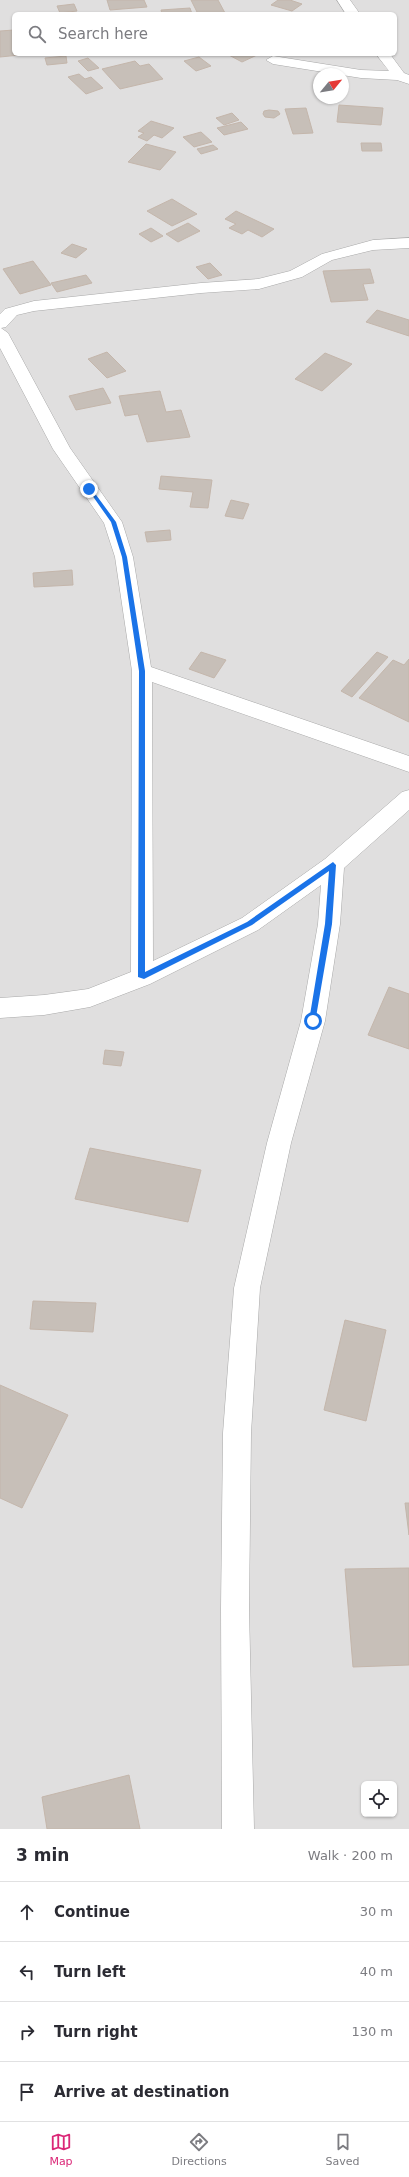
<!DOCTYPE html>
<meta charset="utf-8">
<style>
:root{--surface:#fff;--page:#f2f2f3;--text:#2b2b33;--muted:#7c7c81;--line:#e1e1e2;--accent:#db2777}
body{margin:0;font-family:"DejaVu Sans",sans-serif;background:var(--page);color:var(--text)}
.controls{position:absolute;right:12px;bottom:12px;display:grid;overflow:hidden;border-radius:6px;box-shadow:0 1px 3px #0004}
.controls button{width:36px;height:36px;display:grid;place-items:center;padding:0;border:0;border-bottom:1px solid var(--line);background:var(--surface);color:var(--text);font:20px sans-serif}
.compass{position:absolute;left:313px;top:68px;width:36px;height:36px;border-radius:50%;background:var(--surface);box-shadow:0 1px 3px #0004;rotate:60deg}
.stop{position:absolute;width:12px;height:12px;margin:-9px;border:3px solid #1a73e8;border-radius:50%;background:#fff}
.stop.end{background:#1a73e8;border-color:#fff;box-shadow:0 1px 4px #0008}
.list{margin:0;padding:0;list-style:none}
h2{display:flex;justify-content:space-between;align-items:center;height:52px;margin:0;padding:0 16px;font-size:17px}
h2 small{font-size:13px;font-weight:400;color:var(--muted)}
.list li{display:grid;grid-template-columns:26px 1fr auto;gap:12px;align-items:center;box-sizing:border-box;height:60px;padding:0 16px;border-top:1px solid var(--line)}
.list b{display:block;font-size:15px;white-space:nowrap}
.list em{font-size:13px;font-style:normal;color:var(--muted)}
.icon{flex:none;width:22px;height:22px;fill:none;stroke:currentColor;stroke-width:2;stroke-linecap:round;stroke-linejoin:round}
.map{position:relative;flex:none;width:409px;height:1829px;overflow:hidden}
.search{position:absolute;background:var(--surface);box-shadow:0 1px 3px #0004;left:12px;right:12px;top:12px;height:44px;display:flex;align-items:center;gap:10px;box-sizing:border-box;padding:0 14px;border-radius:6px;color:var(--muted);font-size:15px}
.sheet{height:292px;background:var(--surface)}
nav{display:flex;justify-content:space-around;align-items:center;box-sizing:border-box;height:56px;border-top:1px solid var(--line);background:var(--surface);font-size:11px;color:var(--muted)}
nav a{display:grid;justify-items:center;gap:2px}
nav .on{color:var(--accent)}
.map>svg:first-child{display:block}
</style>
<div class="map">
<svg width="409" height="1829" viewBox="0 0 409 1829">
<rect width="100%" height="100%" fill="#f2efe9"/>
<path fill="#e0dfdf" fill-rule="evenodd" d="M 0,0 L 409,0 L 409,1829 L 0,1829 ZM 14,14 L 395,14 L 395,54 L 14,54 ZM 319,74 L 343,74 L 343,98 L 319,98 ZM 364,1784 L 394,1784 L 394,1814 L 364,1814 Z"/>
<g fill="#c7bfb8" stroke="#c4b6ab">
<polygon points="107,0 144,0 147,7 110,10"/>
<polygon points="191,0 218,0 225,13 198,14"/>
<polygon points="278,0 290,0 302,4 292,11 271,5"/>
<polygon points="74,4 77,11 60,13 57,6"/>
<polygon points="190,8 192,14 162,14 161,10"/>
<polygon points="14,30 14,54 30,54 0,57 0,31"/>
<polygon points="227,54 256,54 257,55 242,62"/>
<polygon points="66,56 67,63 47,65 45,58"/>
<polygon points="199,57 211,66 196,71 184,61"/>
<polygon points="88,58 99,68 88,71 78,61"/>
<polygon points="135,61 140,66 149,64 163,79 120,89 102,69"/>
<polygon points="79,74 85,79 91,77 103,88 86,94 68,77"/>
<polygon points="339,105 383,108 381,125 337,122"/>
<polygon points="306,108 313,133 293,134 285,109"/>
<polygon points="269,110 278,111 280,114 274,118 265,117 263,114 264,111"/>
<polygon points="232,113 239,120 224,125 216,118"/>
<polygon points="151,121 174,128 162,138 154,135 147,141 138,137 144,133 138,131"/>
<polygon points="241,122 248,129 224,135 217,128"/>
<polygon points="201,132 212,142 194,147 183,137"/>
<polygon points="361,143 381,143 382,151 362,151"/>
<polygon points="146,144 176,152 160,170 128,162"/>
<polygon points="213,145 218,149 201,154 197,149"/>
<polygon points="172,199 197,214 172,226 147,211"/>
<polygon points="236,211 274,229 262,237 248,230 242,234 229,228 236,224 225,219"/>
<polygon points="188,223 200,231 178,242 166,234"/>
<polygon points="151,228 163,236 151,242 139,234"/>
<polygon points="72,244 87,249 76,258 61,253"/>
<polygon points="33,261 51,285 20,294 3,269"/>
<polygon points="210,263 222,275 208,279 196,267"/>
<polygon points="370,269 374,283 363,284 368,300 331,302 323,271"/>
<polygon points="86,275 92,283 57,292 51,283"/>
<polygon points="377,310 409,320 409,336 366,322"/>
<polygon points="107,352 126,371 107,378 88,359"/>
<polygon points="325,353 352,364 322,391 295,379"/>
<polygon points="103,388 111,403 76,410 69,396"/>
<polygon points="160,391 166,412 181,410 190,437 147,442 138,414 125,416 119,396"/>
<polygon points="161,476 212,480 208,508 190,507 193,492 159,489"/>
<polygon points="231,500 249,504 243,519 225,516"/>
<polygon points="170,530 171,540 147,542 145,532"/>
<polygon points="72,570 73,585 34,587 33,573"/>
<polygon points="201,652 226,660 214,678 189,669"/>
<polygon points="377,652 388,657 352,697 341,691"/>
<polygon points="409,659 409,722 359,698 393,660 404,665"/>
<polygon points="389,987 409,994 409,1049 368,1035"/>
<polygon points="105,1050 124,1052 121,1066 103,1064"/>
<polygon points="90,1148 201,1170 188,1222 75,1199"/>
<polygon points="33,1301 96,1303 93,1332 30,1329"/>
<polygon points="345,1320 386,1330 366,1421 324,1410"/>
<polygon points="0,1385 68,1415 22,1508 0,1498"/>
<polygon points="405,1503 409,1503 409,1535"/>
<polygon points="409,1568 409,1665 353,1667 345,1569"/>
<polygon points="129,1775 140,1829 47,1829 42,1797"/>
</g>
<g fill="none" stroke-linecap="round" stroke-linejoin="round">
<g stroke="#a9a9a9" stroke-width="1">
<g id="minor">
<polygon points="337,0 350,0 360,14 346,14"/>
<polygon points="376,54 390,54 404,73 409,75 409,84 397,80 361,78 273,64 266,60 273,56 361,70 389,71"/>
<polygon points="409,238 409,248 373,250 332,260 302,277 259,289 201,293 34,311 17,315 6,327 1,328 8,333 70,448 122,522 133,557 151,667 409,756 409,772 152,682 153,961 242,918 325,859 402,792 409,790 409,810 344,868 340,924 325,1021 291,1143 260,1288 251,1433 249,1609 254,1829 222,1829 221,1609 223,1433 234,1288 267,1143 301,1021 318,924 321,885 258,930 150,984 90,1007 44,1015 0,1018 0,998 44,995 88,989 131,972 132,671 115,557 104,523 53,449 0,348 0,314 5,309 34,301 201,283 258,279 290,271 322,254 373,240"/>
</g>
</g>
<use href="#minor" fill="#fff" fill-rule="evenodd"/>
</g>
<polygon fill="#1a73e8" points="87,488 91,488 116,522 127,557 145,671 145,972 247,922 333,862 336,865 332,924 315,1023 313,1024 309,1021 325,924 329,871 252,925 144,979 138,977 139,671 122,557 111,522"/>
</svg>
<div class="controls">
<button><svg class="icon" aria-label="locate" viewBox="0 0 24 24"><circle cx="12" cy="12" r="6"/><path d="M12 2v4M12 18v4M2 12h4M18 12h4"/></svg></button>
</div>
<svg class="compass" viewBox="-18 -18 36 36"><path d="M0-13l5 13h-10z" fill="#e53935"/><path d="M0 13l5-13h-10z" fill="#7c7c81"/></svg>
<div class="stop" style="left:313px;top:1021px"></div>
<div class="stop end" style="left:89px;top:489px"></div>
<div class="search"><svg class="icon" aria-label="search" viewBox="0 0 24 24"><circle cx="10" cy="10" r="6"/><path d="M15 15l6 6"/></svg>Search here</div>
</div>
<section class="sheet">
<h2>3 min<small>Walk · 200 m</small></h2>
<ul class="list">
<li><svg class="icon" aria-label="ahead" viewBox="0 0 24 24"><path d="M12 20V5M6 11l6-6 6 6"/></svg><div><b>Continue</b></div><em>30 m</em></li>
<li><svg class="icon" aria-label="left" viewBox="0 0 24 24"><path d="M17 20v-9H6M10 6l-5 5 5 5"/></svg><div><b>Turn left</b></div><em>40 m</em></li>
<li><svg class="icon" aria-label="right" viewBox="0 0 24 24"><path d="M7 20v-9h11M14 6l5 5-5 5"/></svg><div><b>Turn right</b></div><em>130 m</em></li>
<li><svg class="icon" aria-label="arrive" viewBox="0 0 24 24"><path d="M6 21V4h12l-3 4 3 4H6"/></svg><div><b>Arrive at destination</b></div></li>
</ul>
</section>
<nav>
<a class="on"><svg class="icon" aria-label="map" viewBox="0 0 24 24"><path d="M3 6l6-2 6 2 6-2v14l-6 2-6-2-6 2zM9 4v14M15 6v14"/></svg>Map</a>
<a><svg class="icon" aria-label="directions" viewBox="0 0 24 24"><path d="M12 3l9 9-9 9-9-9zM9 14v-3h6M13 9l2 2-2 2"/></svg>Directions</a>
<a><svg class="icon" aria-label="saved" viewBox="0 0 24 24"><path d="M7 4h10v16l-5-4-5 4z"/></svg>Saved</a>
</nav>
